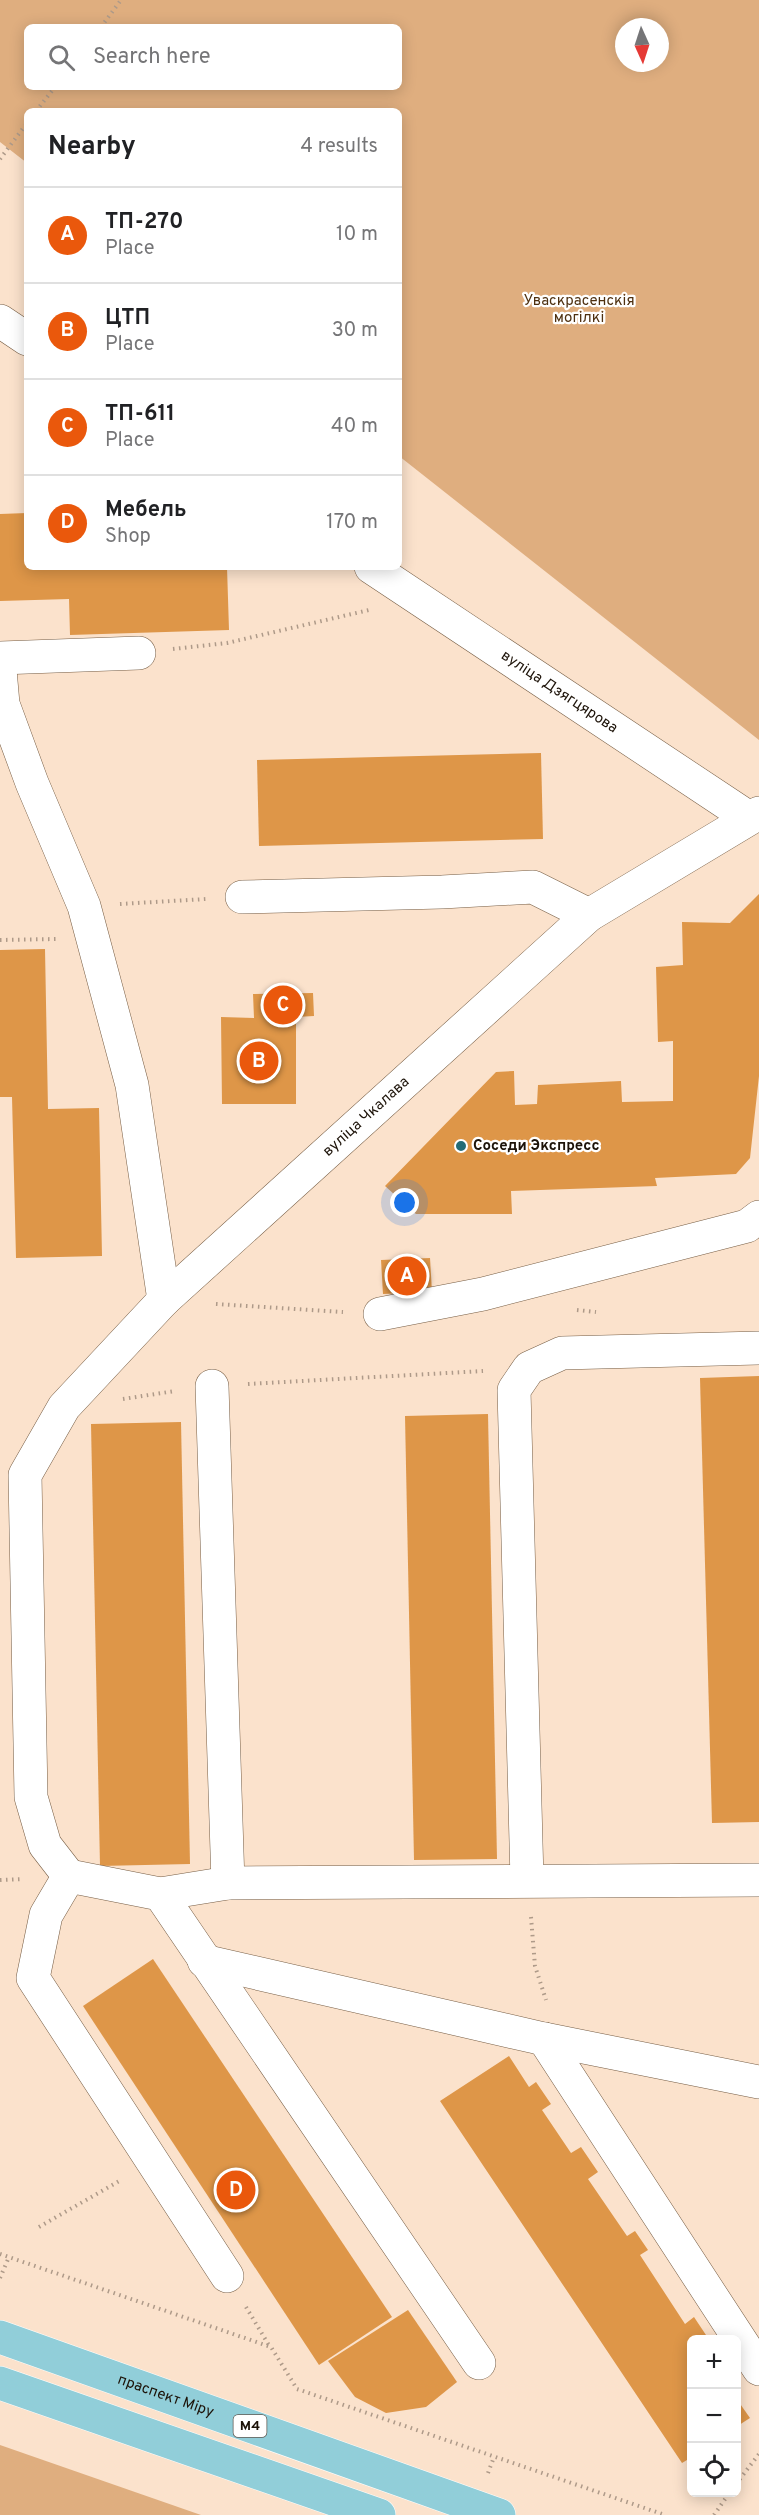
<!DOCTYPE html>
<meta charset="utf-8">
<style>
:root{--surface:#fff;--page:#f2f2f2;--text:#202124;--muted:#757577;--line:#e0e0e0;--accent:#ea580c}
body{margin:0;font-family:Overpass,sans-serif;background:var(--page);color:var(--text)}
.controls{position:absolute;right:18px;bottom:18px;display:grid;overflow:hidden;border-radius:9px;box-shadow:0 3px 15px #0003}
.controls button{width:54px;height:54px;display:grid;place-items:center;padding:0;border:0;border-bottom:2px solid var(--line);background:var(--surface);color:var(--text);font:30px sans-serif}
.compass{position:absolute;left:615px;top:18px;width:54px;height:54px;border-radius:50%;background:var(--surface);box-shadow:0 3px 15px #0003;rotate:177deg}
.you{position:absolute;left:405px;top:1203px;width:21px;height:21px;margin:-15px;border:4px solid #fff;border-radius:50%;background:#1a73e8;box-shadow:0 0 0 9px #1a73e833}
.badge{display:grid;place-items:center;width:39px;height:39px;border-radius:50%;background:var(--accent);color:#fff;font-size:20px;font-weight:700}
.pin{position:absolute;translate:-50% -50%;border:3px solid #fff;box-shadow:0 2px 6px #0006}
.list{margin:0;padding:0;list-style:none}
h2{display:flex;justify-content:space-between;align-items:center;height:78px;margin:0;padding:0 24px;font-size:26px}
h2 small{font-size:20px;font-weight:400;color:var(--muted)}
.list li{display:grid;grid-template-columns:39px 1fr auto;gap:18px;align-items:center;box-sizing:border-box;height:96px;padding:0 24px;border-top:2px solid var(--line)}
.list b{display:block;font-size:22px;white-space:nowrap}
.list p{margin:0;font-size:20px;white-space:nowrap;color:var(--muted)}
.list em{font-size:20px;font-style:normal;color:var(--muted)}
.icon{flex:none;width:33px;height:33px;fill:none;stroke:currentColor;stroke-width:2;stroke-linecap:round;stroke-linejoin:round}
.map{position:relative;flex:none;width:759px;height:2515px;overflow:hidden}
.search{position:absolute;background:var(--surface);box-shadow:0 3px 15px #0003;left:24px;top:24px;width:378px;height:66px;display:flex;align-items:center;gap:15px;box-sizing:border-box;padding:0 21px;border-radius:9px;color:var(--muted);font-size:22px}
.panel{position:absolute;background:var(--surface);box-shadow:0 3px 15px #0003;left:24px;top:108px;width:378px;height:462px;border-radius:9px}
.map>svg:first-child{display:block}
</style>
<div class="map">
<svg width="759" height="2515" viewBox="0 0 759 2515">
<rect width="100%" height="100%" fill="#fbe2cc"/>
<g fill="#dfae7f" fill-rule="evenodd">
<path d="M 0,0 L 759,0 L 759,740 L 399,456 L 399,111 L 27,111 L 27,163 L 0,142 ZM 27,27 L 399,27 L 399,87 L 27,87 ZM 624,27 L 660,27 L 660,63 L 624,63 Z"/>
<polygon points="0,2445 201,2515 0,2515"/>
</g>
<g fill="#de9648">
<polygon points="27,513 27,567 227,567 229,630 70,635 69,599 0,601 0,514"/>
<polygon points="541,753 543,839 259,846 257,760"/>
<polygon points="759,894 759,1076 750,1158 736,1174 655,1178 657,1186 511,1191 512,1214 416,1214 385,1186 496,1072 514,1071 515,1105 537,1104 538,1085 621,1081 622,1102 673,1101 673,1041 658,1042 656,967 683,965 682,922 730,923"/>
<polygon points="45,949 48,1109 99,1108 102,1256 16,1258 12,1097 0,1097 0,950"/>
<polygon points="313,993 314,1016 296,1017 296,1104 222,1104 221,1017 254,1018 253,994"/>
<polygon points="430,1258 432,1292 383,1294 381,1260"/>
<polygon points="759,1376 759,1822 712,1823 700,1378"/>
<polygon points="488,1414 497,1859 414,1860 405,1416"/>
<polygon points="181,1422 190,1864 100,1866 91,1424"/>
<polygon points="153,1959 392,2317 319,2365 83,2006"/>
<polygon points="509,2056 529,2087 536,2082 551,2104 542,2110 571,2153 581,2147 598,2172 588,2179 627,2236 635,2231 648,2250 640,2255 685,2324 694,2317 708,2338 692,2340 692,2457 682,2463 440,2101"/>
<polygon points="408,2310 457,2382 426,2407 386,2413 355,2397 328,2361"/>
<polygon points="736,2398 750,2418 736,2427"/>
</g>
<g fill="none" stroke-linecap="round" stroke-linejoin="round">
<g stroke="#775e45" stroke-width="34">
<g id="minor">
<polyline points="0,321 27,339"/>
<path id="s1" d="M 371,567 L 749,818"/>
<polyline points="0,658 139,653"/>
<polyline points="0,670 3,704 32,783 84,906 132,1085 164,1300"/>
<polyline points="242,897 442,892 533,887 589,915"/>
<polyline points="380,1314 483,1294 747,1226 759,1217"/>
<polyline points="212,1386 228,1883"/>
<polyline points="69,1876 46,1915 33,1978 227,2276"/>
<polyline points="527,1880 514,1390 529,1368 562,1353 759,1348"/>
<polyline points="160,1894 228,1883 759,1880"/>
<polyline points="204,1961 544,2039 759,2082"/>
<polyline points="544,2039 759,2369"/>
<path id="s2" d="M 479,2363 L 160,1894 L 69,1876 L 45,1845 L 31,1797 L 25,1475 L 64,1407 L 164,1300 L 589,915 L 759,813"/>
</g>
</g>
<g stroke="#fff" stroke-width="34">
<g id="major">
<path id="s3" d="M 0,2337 L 499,2515"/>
<polyline points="0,2383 379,2515"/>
</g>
</g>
<g stroke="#ae9a89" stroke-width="4" stroke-dasharray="1.5 4.5" stroke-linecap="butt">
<polyline points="101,27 121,0"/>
<polyline points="36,111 55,87"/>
<polyline points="0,159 27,123"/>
<polyline points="173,649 227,643 369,610"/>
<polyline points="120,904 206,899"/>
<polyline points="0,940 56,939"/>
<polyline points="216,1304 343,1312"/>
<polyline points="577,1310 596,1312"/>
<polyline points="248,1384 483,1371"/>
<polyline points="123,1399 175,1391"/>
<polyline points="0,1880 23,1879"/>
<polyline points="531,1917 535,1966 546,2000"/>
<polyline points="39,2227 121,2180"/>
<polyline points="0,2254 271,2347 297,2389 665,2515"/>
<polyline points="0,2278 9,2257"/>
<polyline points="246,2307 270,2347"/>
<polyline points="488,2473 494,2457"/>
<polyline points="736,2484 759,2454"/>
<polyline points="714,2515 730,2492"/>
</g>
<use href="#minor" stroke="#fff" stroke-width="33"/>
<use href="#major" stroke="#91ced9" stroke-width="33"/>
</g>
<circle fill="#226b76" stroke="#fff" stroke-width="2" cx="461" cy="1146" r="6"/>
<g text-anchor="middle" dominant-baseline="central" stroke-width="4.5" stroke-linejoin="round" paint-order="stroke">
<rect fill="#fff" stroke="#615a53" stroke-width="1.5" x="233.5" y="2415" width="33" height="22" rx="4.5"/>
<g font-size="14" font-weight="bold" fill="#1d1309">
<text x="250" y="2426">М4</text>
</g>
<g font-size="15" fill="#4e3010" stroke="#fff">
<text x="579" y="301">Уваскрасенскія<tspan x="579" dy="17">могілкі</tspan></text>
</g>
<g font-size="15" fill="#1d1309" stroke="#fff">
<text stroke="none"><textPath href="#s1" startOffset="226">вуліца Дзягцярова</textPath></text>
<text stroke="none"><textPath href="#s2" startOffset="1569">вуліца Чкалава</textPath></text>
<text stroke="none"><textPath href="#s3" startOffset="176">праспект Міру</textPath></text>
</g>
<g font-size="15" font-weight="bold" fill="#1d1309" stroke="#fff" text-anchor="start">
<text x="473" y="1146">Соседи Экспресс</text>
</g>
</g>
</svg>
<div class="controls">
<button>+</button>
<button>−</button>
<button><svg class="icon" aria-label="locate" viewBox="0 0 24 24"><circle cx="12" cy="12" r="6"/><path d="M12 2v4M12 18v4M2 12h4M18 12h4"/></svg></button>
</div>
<svg class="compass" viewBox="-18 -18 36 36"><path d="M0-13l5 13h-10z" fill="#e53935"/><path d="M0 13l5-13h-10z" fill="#757577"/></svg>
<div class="you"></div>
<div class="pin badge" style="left:407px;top:1276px">A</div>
<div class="pin badge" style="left:259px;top:1061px">B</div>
<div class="pin badge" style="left:283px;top:1005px">C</div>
<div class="pin badge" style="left:236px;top:2190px">D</div>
<div class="search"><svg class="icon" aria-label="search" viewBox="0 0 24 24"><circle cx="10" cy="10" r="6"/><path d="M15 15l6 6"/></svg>Search here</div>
<section class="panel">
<h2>Nearby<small>4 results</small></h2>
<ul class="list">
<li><span class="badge">A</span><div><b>ТП-270</b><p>Place</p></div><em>10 m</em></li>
<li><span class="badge">B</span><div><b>ЦТП</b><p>Place</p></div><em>30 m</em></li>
<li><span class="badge">C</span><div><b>ТП-611</b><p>Place</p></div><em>40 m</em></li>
<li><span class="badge">D</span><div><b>Мебель</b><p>Shop</p></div><em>170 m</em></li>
</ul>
</section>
</div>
